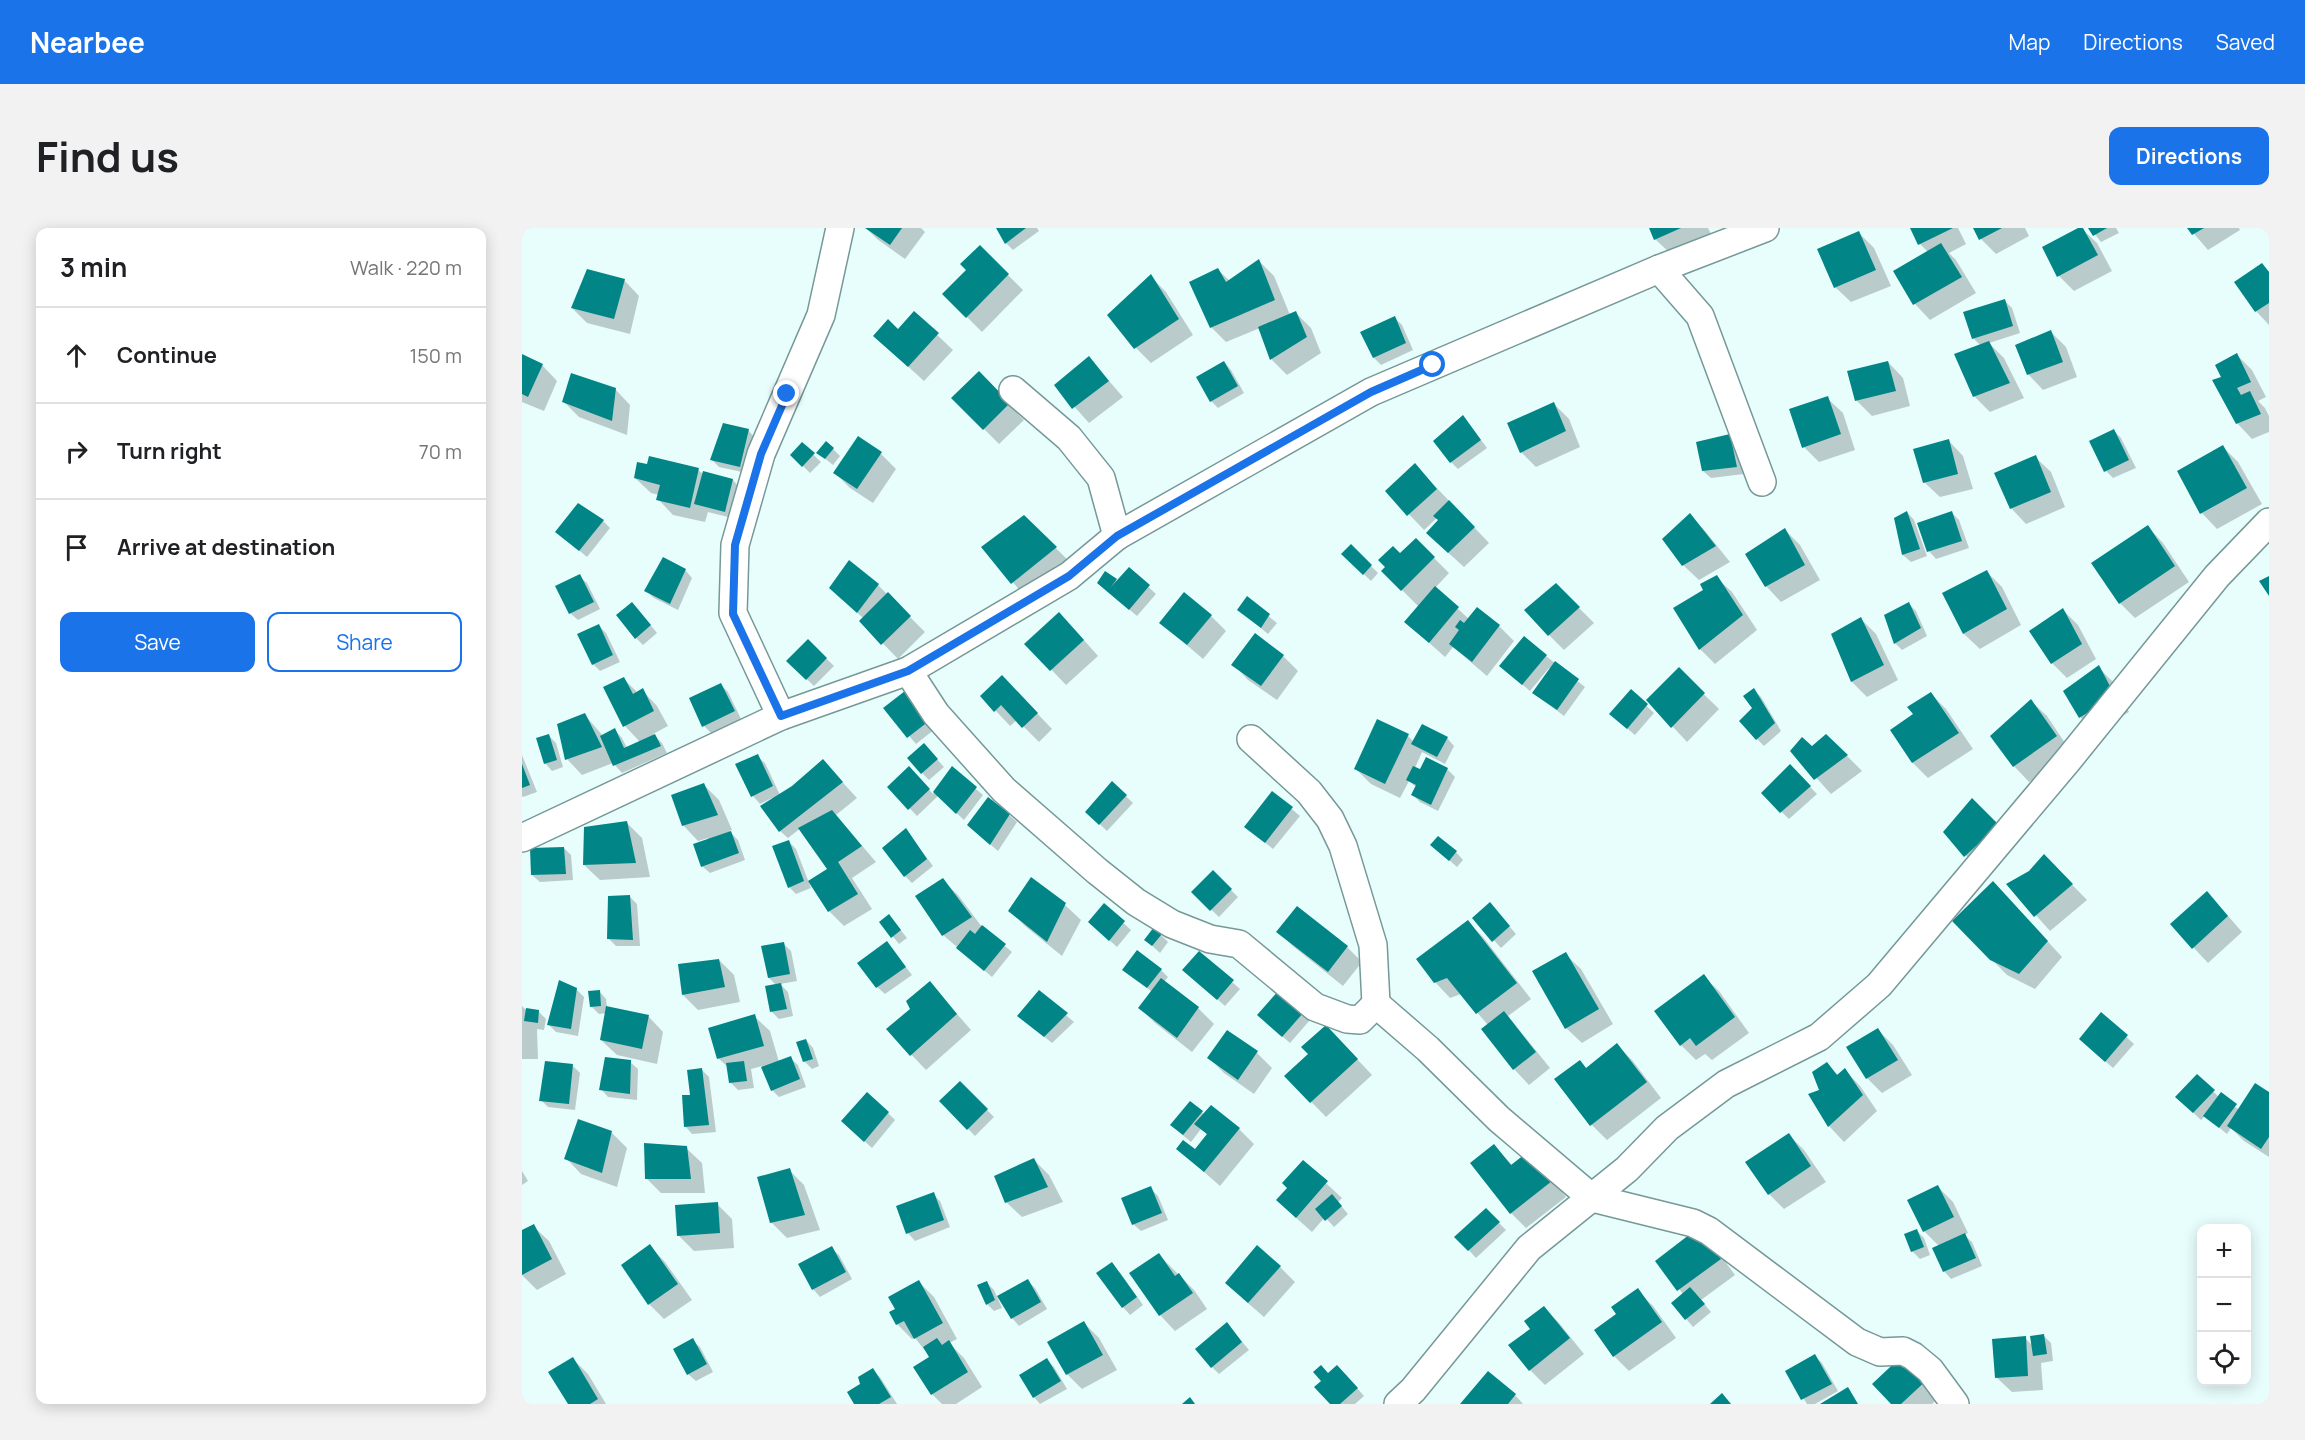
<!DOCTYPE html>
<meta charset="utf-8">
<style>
:root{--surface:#fff;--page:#f2f2f2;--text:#202124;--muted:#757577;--line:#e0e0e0;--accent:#1a73e8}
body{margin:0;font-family:Manrope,sans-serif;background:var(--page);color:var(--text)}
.controls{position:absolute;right:18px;bottom:18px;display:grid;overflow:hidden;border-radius:12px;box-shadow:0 3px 15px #0003}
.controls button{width:54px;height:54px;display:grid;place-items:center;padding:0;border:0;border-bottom:2px solid var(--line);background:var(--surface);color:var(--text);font:30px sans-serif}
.stop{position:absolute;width:18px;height:18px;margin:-14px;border:4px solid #1a73e8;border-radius:50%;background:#fff}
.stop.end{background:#1a73e8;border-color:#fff;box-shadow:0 2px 6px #0008}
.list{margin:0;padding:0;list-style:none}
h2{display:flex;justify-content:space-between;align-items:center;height:78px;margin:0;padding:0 24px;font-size:26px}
h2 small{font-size:20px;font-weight:400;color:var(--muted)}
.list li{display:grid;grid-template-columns:39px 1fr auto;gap:18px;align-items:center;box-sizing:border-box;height:96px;padding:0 24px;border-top:2px solid var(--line)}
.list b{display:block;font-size:22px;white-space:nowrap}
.list em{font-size:20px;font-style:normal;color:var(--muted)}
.actions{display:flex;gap:12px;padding:18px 24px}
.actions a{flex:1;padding:14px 0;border:2px solid var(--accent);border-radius:12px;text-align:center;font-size:21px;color:var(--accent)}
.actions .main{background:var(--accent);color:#fff}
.icon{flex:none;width:33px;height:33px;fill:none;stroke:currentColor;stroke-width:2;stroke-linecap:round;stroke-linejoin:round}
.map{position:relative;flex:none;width:1747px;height:1176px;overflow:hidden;border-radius:12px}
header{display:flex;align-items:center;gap:36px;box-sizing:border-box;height:84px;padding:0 30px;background:var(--accent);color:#fff}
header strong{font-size:28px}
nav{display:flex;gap:33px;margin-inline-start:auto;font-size:21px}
.intro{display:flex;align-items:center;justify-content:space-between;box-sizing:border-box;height:144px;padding:0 36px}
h1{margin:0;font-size:42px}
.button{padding:15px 27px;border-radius:12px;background:var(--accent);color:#fff;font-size:21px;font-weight:700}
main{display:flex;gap:36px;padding:0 36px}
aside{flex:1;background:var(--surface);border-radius:12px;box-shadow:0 3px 15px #0003}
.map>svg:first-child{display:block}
</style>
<header>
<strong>Nearbee</strong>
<nav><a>Map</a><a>Directions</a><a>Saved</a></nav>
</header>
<div class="intro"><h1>Find us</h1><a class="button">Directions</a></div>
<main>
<aside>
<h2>3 min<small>Walk · 220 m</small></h2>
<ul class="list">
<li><svg class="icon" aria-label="ahead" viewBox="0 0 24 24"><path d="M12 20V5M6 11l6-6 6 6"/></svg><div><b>Continue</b></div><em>150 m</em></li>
<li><svg class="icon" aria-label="right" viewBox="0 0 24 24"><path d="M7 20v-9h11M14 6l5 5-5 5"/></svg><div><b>Turn right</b></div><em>70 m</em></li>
<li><svg class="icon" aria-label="arrive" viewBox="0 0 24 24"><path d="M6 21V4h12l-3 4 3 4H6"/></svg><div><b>Arrive at destination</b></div></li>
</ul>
<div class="actions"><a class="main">Save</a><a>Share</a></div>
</aside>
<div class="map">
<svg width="1747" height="1176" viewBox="0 0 1747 1176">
<rect width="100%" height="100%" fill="#e8fefd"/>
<g fill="#0003">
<polygon points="344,0 399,0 403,4 383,31 355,11"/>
<polygon points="475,0 515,0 517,3 491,22 484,15"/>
<polygon points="1128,0 1186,0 1190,8 1149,26 1133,11"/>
<polygon points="1389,0 1436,0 1444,16 1427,25 1434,32 1454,65 1408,92 1393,76 1373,44 1406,24 1398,16"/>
<polygon points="1453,0 1503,0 1507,8 1474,26 1459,11"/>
<polygon points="1559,0 1575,15 1590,43 1552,63 1537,48"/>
<polygon points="1568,0 1594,0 1597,5 1579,14"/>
<polygon points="1667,0 1717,0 1718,2 1686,22"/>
<polygon points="1337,5 1352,20 1369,58 1329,74 1313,59"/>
<polygon points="458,19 501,62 460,104 422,66 446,42"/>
<polygon points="737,33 752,48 768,87 774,85 789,100 799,125 765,147 750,132 738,100 704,114 689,99 696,42 708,53"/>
<polygon points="1740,37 1747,44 1747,97 1734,83"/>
<polygon points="629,49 644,64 671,107 629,135 614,120"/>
<polygon points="102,52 117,68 108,106 65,95 50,80"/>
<polygon points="1483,73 1490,80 1498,105 1467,115 1482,130 1502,170 1468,184 1453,169 1434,127 1459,118 1451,110"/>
<polygon points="393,86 431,122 402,153 369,123"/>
<polygon points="873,90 880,97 891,122 859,137 852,130"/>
<polygon points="1529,104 1544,119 1555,149 1521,162 1506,146"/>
<polygon points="0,127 20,137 35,153 22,183 0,174"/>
<polygon points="1715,127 1730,142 1744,169 1736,173 1743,180 1747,188 1747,204 1730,211 1715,195 1701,150"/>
<polygon points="567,130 601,169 567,195 534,158"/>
<polygon points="702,134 709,142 722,165 696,180 689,173"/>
<polygon points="1366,134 1381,150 1388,178 1350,188 1335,173 1327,144"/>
<polygon points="457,146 502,192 477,216 431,170"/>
<polygon points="93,161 108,177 105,207 57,189 42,174"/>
<polygon points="1305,170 1321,185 1333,222 1297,234 1282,219"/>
<polygon points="1032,176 1047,191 1058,219 1014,239 999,224"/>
<polygon points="948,197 965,220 936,241 929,234"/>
<polygon points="226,202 233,210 225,245 197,239 190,232"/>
<polygon points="1592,203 1599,210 1614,240 1591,250 1584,243 1569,213"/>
<polygon points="1208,208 1215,215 1222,246 1189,250 1181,243"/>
<polygon points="336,210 359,226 374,241 351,275 328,260 313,245"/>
<polygon points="1426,212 1441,228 1451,261 1418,269 1402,254"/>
<polygon points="280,216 299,234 288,245 270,227"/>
<polygon points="1701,219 1716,234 1740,276 1695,301 1680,285 1657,243"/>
<polygon points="311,221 318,228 311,237 296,225"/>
<polygon points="1513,229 1529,244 1543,279 1504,296 1489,280"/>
<polygon points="893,237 967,315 942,339 921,320 918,293 915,290 902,302 865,263"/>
<polygon points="176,242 181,246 211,252 218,260 210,290 186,284 183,294 151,287 136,271 137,267 129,265 113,250"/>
<polygon points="1385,284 1392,292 1405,328 1389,334 1381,327 1374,291"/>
<polygon points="1430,285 1437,292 1447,320 1414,331 1407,323"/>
<polygon points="1168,288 1183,303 1208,334 1177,352 1161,337"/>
<polygon points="502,289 549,335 505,371 461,319"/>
<polygon points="81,293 88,300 65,329 35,304"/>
<polygon points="1626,299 1641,315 1667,354 1613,390 1598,375"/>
<polygon points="1263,302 1278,317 1298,352 1259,374 1244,358"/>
<polygon points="894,312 927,345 913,360 947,391 977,398 992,413 965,448 931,419 923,429 884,394 897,379 861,343"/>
<polygon points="829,318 856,345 849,353 821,326"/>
<polygon points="327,334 356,357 403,404 376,431 339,393 341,390 325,375"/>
<polygon points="607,341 634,366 615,388 584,362 584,345 596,354"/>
<polygon points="163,342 170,350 156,382 132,370 124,363"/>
<polygon points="1465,344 1480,359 1499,397 1458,421 1442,406 1422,366"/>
<polygon points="57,348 65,355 78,381 56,392 48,385"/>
<polygon points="1194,349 1210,364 1235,402 1193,436 1178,421 1183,362"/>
<polygon points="1034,357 1072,395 1042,422 1027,407"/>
<polygon points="725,371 755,395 746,406 717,382"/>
<polygon points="1387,376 1394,383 1405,408 1380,422 1373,415"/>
<polygon points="1541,382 1556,397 1574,431 1545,450 1530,435"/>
<polygon points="117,383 135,405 121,417 114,410"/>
<polygon points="689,388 704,403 681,431 639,395"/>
<polygon points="1339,391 1354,406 1376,452 1345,469 1330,454 1311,406"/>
<polygon points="77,398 84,405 98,434 78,443 71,436"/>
<polygon points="552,401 576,428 544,457 505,416"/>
<polygon points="286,413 312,438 292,458 266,433"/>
<polygon points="761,428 776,443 755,472 726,452 711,436"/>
<polygon points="1024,428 1063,459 1042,488 1012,465 1029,441 1027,440 1008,463 986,445"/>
<polygon points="1576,439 1591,454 1607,484 1573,504 1558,489"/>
<polygon points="1157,442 1197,481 1165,514 1126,472"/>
<polygon points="101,450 116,465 120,462 135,478 146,498 131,506 140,515 145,525 100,545 91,535 60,547 45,531 37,497 63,487 81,508 93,502 100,510 105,520 118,514 103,498 83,460"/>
<polygon points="199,457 206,464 219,491 189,505 182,498"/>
<polygon points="1232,462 1239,469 1259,503 1242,518 1235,511"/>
<polygon points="1109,463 1132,485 1113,507 1096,493"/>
<polygon points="495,464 530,501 517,514 495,492 488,498 460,468"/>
<polygon points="382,465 413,501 394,516 363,480"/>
<polygon points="1409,466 1424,481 1451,521 1406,550 1391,535 1370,502 1393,486"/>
<polygon points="1509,473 1525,488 1549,524 1507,554 1492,538 1470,508"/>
<polygon points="27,508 34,515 41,539 30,543 23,535"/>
<polygon points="886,508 892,514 925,510 932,518 923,536 900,524 893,540 899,543 925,541 933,549 916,583 898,574 891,567 895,560 887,553 878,570 849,556 834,541"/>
<polygon points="402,517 422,539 407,552 400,545"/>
<polygon points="1270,523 1325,528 1340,543 1309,566"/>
<polygon points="0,527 15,564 1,569 0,568"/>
<polygon points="235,528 243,535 258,567 270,559 301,533 335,570 314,587 354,634 330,650 350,681 322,698 307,683 307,642 279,600 266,610 258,603 250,570 238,576 231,568"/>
<polygon points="1268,538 1295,566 1267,591 1241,566"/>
<polygon points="387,540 411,566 430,541 461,567 442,592 416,568 395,588 367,559"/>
<polygon points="590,555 611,575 585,603 565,584"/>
<polygon points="182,557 197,572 210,602 207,603 216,612 223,632 188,645 180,638 186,610 176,613 161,597"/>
<polygon points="751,565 778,588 751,621 724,599"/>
<polygon points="487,587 495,594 476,623 454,604"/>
<polygon points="105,595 120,610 128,649 78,652 62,637"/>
<polygon points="384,602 411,638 390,655 383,648"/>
<polygon points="1423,604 1491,613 1458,643"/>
<polygon points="267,614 274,621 289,660 274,666 267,659"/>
<polygon points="42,620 49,627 51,652 18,654 10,647"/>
<polygon points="918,624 934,624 941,632 935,639"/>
<polygon points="1522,628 1565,672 1528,703 1486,656 1507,644"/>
<polygon points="691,644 716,669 697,689 671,664"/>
<polygon points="510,651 543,677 559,692 540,728 503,698 488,683"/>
<polygon points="420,652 436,667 460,699 490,724 470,749 421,707"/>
<polygon points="108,669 115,676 118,718 94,718 86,710"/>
<polygon points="1486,670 1540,729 1513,761 1485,747 1432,693"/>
<polygon points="582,677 609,702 595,719 575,701"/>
<polygon points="1700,681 1720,704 1686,735 1671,719"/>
<polygon points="975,684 994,706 979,720 952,690"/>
<polygon points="359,694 374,696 385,710 377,716"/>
<polygon points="946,694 961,709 1009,771 986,788 1028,840 1007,857 992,841 961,801 966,797 939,766 928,770 913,754"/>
<polygon points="756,704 825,719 840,734 821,758 772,719"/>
<polygon points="639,707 646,714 638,725 624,712"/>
<polygon points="365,715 390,747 363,766 355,759"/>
<polygon points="262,716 269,723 275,753 258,756 266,764 271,788 257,791 250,784 245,760 255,758 247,750"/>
<polygon points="677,725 718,761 703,778 670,749"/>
<polygon points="1043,726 1059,741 1091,796 1060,815 1044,800"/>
<polygon points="197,732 212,747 218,774 176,782 161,767"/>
<polygon points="602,741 639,742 646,749 642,754 676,780 692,796 670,824 633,795 618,780 630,764"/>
<polygon points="1181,748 1197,763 1227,805 1190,832 1183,826 1174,832 1159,817"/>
<polygon points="408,755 449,802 404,842 366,802 390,781"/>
<polygon points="54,761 62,769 56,808 34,804 27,797"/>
<polygon points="77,763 84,771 85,780 126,788 141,804 135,836 95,827 79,812 85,785 77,786 70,779"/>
<polygon points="517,764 552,794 530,815 497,788"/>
<polygon points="0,778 5,783 17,784 24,791 22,802 15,801 16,831 0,831"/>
<polygon points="781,785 788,792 768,815 744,794"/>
<polygon points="1579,786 1612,816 1591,840 1566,818"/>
<polygon points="232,788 248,803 257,834 268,830 276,837 284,859 257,869 250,862 240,838 229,841 232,860 216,862 208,854 207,840 197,831 188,801"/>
<polygon points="1356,802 1371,817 1390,847 1360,865 1345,850"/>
<polygon points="284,812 291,820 297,838 290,841 282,833"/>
<polygon points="819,814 850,847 804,889 764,848 788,826"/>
<polygon points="1095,817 1110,832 1139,870 1085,912 1070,897 1058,834 1065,841"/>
<polygon points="735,825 750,840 732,866 702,845 687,830"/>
<polygon points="108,834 116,841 115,872 86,869 79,861"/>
<polygon points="1305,836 1316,847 1323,842 1338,858 1355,883 1322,914 1307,898 1288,867 1299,863"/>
<polygon points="51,838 58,845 53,882 26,879 19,872"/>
<polygon points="180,842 187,849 194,904 170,906 163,898 170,869"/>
<polygon points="1675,848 1697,869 1718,882 1747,866 1747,929 1722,913 1709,900 1705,906 1683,888 1679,892 1655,869"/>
<polygon points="438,855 472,889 453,908 419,873"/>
<polygon points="669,875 682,886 717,901 732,916 698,958 656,921 673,923 686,907 679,901 669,914 657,904"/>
<polygon points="366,885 373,892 350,920 328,900"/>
<polygon points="90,905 105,920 95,959 59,946 44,930"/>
<polygon points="1267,907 1282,922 1304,954 1262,981 1247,966"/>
<polygon points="972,918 991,938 1022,941 1044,969 1004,1000 989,985"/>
<polygon points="164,920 180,935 183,965 139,965 124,950"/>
<polygon points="512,932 527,947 541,974 500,989 484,974"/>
<polygon points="781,934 820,970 816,974 826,986 812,999 803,989 790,1004 771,987 767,960"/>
<polygon points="267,942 282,957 298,1002 265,1010 249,994"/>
<polygon points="0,943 6,953 0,957"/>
<polygon points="1415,958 1431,974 1446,1005 1442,1007 1450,1014 1460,1038 1429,1051 1422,1043 1417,1018 1402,1003 1387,973"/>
<polygon points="628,960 636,968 646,992 619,1003 611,996"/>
<polygon points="411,966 418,973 428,999 393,1013 386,1005"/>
<polygon points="195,976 210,991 212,1020 172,1023 156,1007"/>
<polygon points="964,982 984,1002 954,1030 935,1009"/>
<polygon points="11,998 27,1013 44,1046 15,1062 0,1047 0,1004"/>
<polygon points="1395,1003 1402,1010 1408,1027 1398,1031 1390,1023"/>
<polygon points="1191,1017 1213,1047 1179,1072 1189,1084 1171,1099 1151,1075 1161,1066 1135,1033"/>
<polygon points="128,1018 143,1034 170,1072 142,1091 127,1076"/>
<polygon points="309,1020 317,1027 330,1051 298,1069 291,1061"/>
<polygon points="637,1027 672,1062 685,1081 653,1103 638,1087"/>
<polygon points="758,1039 773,1054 742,1089 720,1070"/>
<polygon points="597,1043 621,1077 608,1087 601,1079"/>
<polygon points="506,1053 513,1060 525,1081 497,1098 490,1090"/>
<polygon points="397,1054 412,1069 435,1111 427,1115 442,1130 460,1159 434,1176 420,1176 410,1166 409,1130 393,1110 390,1111 375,1096 375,1082"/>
<polygon points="465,1055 472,1062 480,1080 472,1083 465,1076"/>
<polygon points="1115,1062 1131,1078 1154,1110 1107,1143 1092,1128 1096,1086"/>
<polygon points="1022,1080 1037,1095 1062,1126 1023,1157 1008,1142"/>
<polygon points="562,1095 577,1110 595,1142 560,1161 545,1146"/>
<polygon points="712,1104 727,1122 697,1146 690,1139"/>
<polygon points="1522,1108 1529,1115 1531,1133 1519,1135 1521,1162 1490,1164 1474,1149 1503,1110 1511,1118"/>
<polygon points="170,1112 178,1119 191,1144 174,1153 166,1146"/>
<polygon points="1383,1127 1421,1166 1410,1176 1371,1176"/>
<polygon points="1293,1128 1300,1135 1316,1163 1293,1176 1285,1176 1265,1144"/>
<polygon points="51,1131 66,1146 84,1176 48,1176"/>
<polygon points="525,1132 532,1139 545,1161 518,1176 512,1169"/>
<polygon points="350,1142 358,1149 375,1176 334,1176 340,1156"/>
<polygon points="807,1146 823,1146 842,1168 833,1176 810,1176 801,1153"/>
<polygon points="993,1167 1001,1176 940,1176"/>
</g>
<g fill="#028586">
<polygon points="343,0 380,0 368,17"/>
<polygon points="474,0 504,0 483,16"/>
<polygon points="1127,0 1159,0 1132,12"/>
<polygon points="1388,0 1431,0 1396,17"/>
<polygon points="1451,0 1480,0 1457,12"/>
<polygon points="1556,0 1561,0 1576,27 1535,49 1520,19"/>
<polygon points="1566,0 1585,0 1571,8"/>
<polygon points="1665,0 1682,0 1670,7"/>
<polygon points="1337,3 1354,42 1312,60 1295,21"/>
<polygon points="1419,15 1440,49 1391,77 1371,43"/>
<polygon points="458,17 487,46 444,90 420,66 444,42 438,36"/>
<polygon points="737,31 753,72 688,100 667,54 696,40 704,54"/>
<polygon points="1740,35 1747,44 1747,75 1733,84 1712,54"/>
<polygon points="65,41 103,51 92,91 49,80"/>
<polygon points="629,46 657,91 612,121 585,87"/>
<polygon points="1483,71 1491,98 1450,111 1441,84"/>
<polygon points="392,83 417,105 386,139 351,108 366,91 376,101"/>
<polygon points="774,83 785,109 748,132 736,99"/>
<polygon points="873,88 884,115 851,130 838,104"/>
<polygon points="1529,102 1541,134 1505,147 1493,117"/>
<polygon points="1467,113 1488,155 1451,169 1432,126"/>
<polygon points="1715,125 1729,154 1715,160 1719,167 1728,163 1739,186 1714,196 1690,152 1699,149 1693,137"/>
<polygon points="0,126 21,136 6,169 0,166"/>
<polygon points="567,128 587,153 550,181 532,157"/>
<polygon points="702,133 716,158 688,174 674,149"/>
<polygon points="1366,133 1374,163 1333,173 1325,143"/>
<polygon points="457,143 488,175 461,202 429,170"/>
<polygon points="49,145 94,160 90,193 40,174"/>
<polygon points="1306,168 1319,206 1280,220 1267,181"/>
<polygon points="1032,174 1044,203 998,225 985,195"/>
<polygon points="941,187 959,212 928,235 911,213"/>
<polygon points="201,195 227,201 218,239 188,232"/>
<polygon points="1592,201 1607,232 1582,244 1567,213"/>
<polygon points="1208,206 1215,239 1180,243 1174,214"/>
<polygon points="336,208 360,224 335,261 311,245"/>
<polygon points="1427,211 1436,246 1401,255 1391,221"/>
<polygon points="304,213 312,220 303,231 294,225"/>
<polygon points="280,214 293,225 280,239 268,227"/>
<polygon points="1701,217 1725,260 1678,286 1655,243"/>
<polygon points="1514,227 1529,264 1488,281 1472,245"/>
<polygon points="127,228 177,240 168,280 134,272 138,257 112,250 115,234 125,236"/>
<polygon points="893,235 915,261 885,288 863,263"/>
<polygon points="181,243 211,251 203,284 172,276"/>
<polygon points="927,272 953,299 926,325 904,305 916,292 911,288"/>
<polygon points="56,275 82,292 57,323 33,304"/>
<polygon points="1385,283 1398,321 1380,327 1372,290"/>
<polygon points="1430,283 1440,313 1405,324 1395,295"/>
<polygon points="1168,285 1194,318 1160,338 1140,311"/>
<polygon points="502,287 535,319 489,356 459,319"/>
<polygon points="1626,297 1653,338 1597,376 1569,335"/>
<polygon points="1263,300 1283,337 1243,359 1223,326"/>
<polygon points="894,310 913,329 879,363 859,343 863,339 856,332 871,318 878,325"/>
<polygon points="829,316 850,337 841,347 819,326"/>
<polygon points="141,329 164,341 148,376 122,363"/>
<polygon points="327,332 357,356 335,385 307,360"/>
<polygon points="607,339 628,357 607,382 575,355 583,343 595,351 588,360"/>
<polygon points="1465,342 1485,381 1441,406 1420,365"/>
<polygon points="58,346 72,374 47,386 33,358"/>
<polygon points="1195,347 1221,387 1177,422 1151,380 1181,362 1178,356"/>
<polygon points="1747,348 1747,368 1737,353"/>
<polygon points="1034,355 1058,379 1026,408 1002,382"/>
<polygon points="913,358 937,379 907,415 882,394"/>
<polygon points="366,364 389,388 359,417 337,393"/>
<polygon points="662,364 690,387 665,417 637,395"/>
<polygon points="725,368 748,386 739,400 715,382"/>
<polygon points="110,374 129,397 113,411 94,387"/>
<polygon points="1387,374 1399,400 1372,416 1362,387"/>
<polygon points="955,379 978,397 950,434 927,416 937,402 933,399 938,392 942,395"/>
<polygon points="1541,380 1560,416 1529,436 1507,403"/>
<polygon points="537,384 562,412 528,443 502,416"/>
<polygon points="1339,389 1362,437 1329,454 1309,406"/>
<polygon points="77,396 91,427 70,437 55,406"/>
<polygon points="733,405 762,427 739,458 709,437"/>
<polygon points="1002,408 1025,427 1000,457 977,438"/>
<polygon points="286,411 305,430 284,452 264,433"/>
<polygon points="1033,433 1057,451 1035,482 1010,465"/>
<polygon points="1577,437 1593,468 1557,490 1541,463"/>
<polygon points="1157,439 1183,465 1149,500 1124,472"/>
<polygon points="480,447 516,485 500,500 479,477 472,484 458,468"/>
<polygon points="102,449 111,466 121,460 132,483 101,499 81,459"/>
<polygon points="199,455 213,483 180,499 167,470"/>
<polygon points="1232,460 1253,495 1234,512 1217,493 1230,480 1221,468"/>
<polygon points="1109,461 1126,476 1105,501 1087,486"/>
<polygon points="383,463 407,493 385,510 361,480"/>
<polygon points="1409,464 1437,505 1390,535 1368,502 1391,486 1385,479"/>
<polygon points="1509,471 1535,508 1491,539 1468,508"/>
<polygon points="63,485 80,519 43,532 35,496"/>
<polygon points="855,491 887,506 863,556 832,541"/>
<polygon points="900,496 926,509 915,529 889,516"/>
<polygon points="93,500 102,520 133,506 139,518 91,538 78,508"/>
<polygon points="27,506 35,532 22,536 14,510"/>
<polygon points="1304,506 1326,527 1292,552 1268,523 1280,509 1290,518"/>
<polygon points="402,515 416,531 399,546 385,530"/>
<polygon points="236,526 251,558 229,569 213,536"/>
<polygon points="904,529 926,540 909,577 889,567 894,557 884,552 891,538 898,541"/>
<polygon points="301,531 321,554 257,604 238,578 270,558"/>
<polygon points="0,536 8,557 0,560"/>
<polygon points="1268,536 1289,558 1258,585 1239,565"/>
<polygon points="387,538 408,561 386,582 365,559"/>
<polygon points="430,538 455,559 434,586 411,564"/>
<polygon points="590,553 605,567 577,597 563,584"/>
<polygon points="182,555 196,587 160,598 149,567"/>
<polygon points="750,563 771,579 743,615 722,599"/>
<polygon points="466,569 488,586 468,617 445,597"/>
<polygon points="1450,570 1477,597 1442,629 1421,604"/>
<polygon points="310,582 340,618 316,634 336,666 306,684 286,653 305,641 276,600"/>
<polygon points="105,593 114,635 61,637 62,599"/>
<polygon points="384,600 405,631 382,649 360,620"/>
<polygon points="209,603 217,625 179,639 171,616"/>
<polygon points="916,608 935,623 927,633 908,617"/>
<polygon points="267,612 282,653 266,660 250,618"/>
<polygon points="42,619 44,646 9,647 8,620"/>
<polygon points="1522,626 1551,656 1512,689 1484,656 1507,643"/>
<polygon points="691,642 710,661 688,683 669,664"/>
<polygon points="509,649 544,675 525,714 486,683"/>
<polygon points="421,650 450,689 420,708 393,668"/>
<polygon points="1471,653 1526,713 1497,746 1468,732 1430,693"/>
<polygon points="1685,663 1706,688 1670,721 1648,696"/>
<polygon points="108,667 111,712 85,711 86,668"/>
<polygon points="968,674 988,698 970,714 950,690"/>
<polygon points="582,675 603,693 587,713 566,694"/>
<polygon points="775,678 826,718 806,744 754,704"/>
<polygon points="367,686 379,702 369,710 357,694"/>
<polygon points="946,692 995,755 954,786 925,750 912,755 894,731"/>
<polygon points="460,697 484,716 462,743 434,720 448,702 453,706"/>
<polygon points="632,699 640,706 630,718 622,712"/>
<polygon points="365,713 384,739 354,760 335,735"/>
<polygon points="262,714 268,746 246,750 239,718"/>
<polygon points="615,722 640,741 625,760 600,742"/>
<polygon points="677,723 712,752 695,772 660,742"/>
<polygon points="1044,724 1077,781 1043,801 1010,743"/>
<polygon points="197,731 203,759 160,767 156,736"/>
<polygon points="1182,746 1213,789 1174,818 1168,810 1158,818 1132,783"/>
<polygon points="639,750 677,779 655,810 616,780"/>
<polygon points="37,752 55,760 49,801 25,797"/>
<polygon points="408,753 435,786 388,828 364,801 388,781 384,773"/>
<polygon points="259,755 265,781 248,784 243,758"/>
<polygon points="758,761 782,784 760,809 735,787"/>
<polygon points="78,762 79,778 68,779 66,763"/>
<polygon points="517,762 546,785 522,809 495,788"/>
<polygon points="84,778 127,787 120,821 78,812"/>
<polygon points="4,780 17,782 16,795 2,793"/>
<polygon points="982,783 1014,824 991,842 959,801"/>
<polygon points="1579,784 1606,807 1583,834 1557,811"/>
<polygon points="233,786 242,818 195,831 186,800"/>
<polygon points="804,797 836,831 788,875 762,848 786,826 779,819"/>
<polygon points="1356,800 1376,832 1344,851 1324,819"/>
<polygon points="705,802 736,823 716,852 685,830"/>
<polygon points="284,811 291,831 281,834 274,814"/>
<polygon points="1095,815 1125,854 1068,898 1032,851 1058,832 1064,840"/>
<polygon points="269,828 278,851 249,863 239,839"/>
<polygon points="83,829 109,832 108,866 77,862"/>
<polygon points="23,833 51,836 47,876 17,873"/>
<polygon points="222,833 225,853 207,855 204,835"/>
<polygon points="1305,834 1315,847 1323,840 1341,867 1306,899 1286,866 1297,862 1290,844"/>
<polygon points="180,840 187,897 162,899 160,867 168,867 165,842"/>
<polygon points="1675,846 1693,862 1671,885 1653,869"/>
<polygon points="438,853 466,881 445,902 417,873"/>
<polygon points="1733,855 1747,864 1747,909 1739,921 1705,898"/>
<polygon points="345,864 367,884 342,914 319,893"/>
<polygon points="1699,864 1715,876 1697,900 1681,888"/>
<polygon points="668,873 681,883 661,907 648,897"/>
<polygon points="689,877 718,900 682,944 654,921 661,912 673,921 685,906 672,896"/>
<polygon points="56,891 90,903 80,945 42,931"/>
<polygon points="1267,905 1289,938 1246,967 1223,934"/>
<polygon points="122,915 165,918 169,951 123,951"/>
<polygon points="972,916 989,937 1007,923 1030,953 988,986 948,935"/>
<polygon points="512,930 526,959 483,975 472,948"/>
<polygon points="781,932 806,953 774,990 754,972 765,960 760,955"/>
<polygon points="268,940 283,987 248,995 235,949"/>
<polygon points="1416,957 1432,989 1401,1004 1385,972"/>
<polygon points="629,958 640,985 610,997 599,970"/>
<polygon points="412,964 422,992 384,1006 374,978"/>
<polygon points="810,966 820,978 803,993 793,981"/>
<polygon points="196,974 198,1005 155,1008 153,977"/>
<polygon points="964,980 978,994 946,1023 932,1009"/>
<polygon points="12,996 30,1031 0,1047 0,1002"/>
<polygon points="1176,1000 1199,1031 1155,1063 1133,1033"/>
<polygon points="1395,1001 1402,1019 1389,1024 1382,1006"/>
<polygon points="1443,1005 1454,1030 1421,1044 1410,1020"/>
<polygon points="128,1016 156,1056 126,1077 99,1037"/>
<polygon points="735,1017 759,1038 726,1075 703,1055"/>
<polygon points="310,1018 324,1044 290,1062 276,1036"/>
<polygon points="637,1025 653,1048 657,1045 671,1065 637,1088 607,1045"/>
<polygon points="590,1034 615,1069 600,1080 574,1045"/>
<polygon points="506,1051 519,1074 489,1091 475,1068"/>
<polygon points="397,1052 421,1095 392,1111 382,1093 374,1097 367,1084 373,1081 366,1069"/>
<polygon points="465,1053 473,1072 464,1077 455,1057"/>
<polygon points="1168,1059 1183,1076 1163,1092 1149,1075"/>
<polygon points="1116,1060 1140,1094 1091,1129 1072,1102 1094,1086 1089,1079"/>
<polygon points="1022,1078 1048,1110 1007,1143 986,1117 1008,1101 1002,1093"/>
<polygon points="562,1093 581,1127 544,1147 525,1114"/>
<polygon points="705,1094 720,1114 689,1140 673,1121"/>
<polygon points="1522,1106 1525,1126 1511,1128 1508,1108"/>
<polygon points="1504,1108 1506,1148 1473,1150 1470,1111"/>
<polygon points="171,1110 185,1136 165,1147 151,1121"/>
<polygon points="415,1110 420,1117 427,1112 446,1144 409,1167 391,1139 407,1129 401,1119"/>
<polygon points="1383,1125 1407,1150 1379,1176 1369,1176 1350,1156"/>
<polygon points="1293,1126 1310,1156 1279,1172 1263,1143"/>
<polygon points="51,1129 76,1171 68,1176 46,1176 26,1144"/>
<polygon points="525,1130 539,1153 511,1170 497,1147"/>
<polygon points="799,1137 806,1145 815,1137 836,1160 818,1176 808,1176 792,1159 799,1153 791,1144"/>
<polygon points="351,1140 369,1169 357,1176 332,1176 325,1164 338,1156 336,1149"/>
<polygon points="966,1143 994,1166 986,1176 938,1176"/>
<polygon points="1326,1159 1336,1176 1298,1176"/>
<polygon points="1200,1165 1209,1176 1188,1176"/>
<polygon points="668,1169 673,1176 660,1176"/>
</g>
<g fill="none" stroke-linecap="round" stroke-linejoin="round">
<g stroke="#759898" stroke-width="30">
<g id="street">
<polyline points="1137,41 1178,88 1240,254"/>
<polyline points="491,162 547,210 579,250 595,308"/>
<polyline points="386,443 414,486 482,562 575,643 614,674 650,696 688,711 717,716 793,779 825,791 838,792 854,776 906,821 977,891 1070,970 1171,995 1187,1003 1335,1114 1358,1124 1381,1123 1391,1128 1408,1142 1433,1176"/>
<polyline points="259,488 211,385 213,317 239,226 299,87 318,0"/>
<polyline points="729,511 787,564 808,591 821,618 851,717 854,776"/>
<polyline points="0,610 259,488 386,443 547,348 595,308 849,164 1137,41 1243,0"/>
<polyline points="876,1176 891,1162 1007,1020 1105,941 1145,900 1204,856 1297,809 1357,757 1547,531 1695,348 1747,294"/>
</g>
</g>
<use href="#street" stroke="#fff" stroke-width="27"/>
</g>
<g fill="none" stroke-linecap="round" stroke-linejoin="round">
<polyline stroke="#1a73e8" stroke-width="8" points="265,166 239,226 213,317 211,386 259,488 386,443 547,348 595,308 849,164 911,137"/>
</g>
</svg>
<div class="controls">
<button>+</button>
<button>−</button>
<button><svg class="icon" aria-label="locate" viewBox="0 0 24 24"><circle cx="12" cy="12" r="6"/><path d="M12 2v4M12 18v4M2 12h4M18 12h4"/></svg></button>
</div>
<div class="stop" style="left:911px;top:137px"></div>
<div class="stop end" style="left:265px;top:166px"></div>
</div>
</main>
